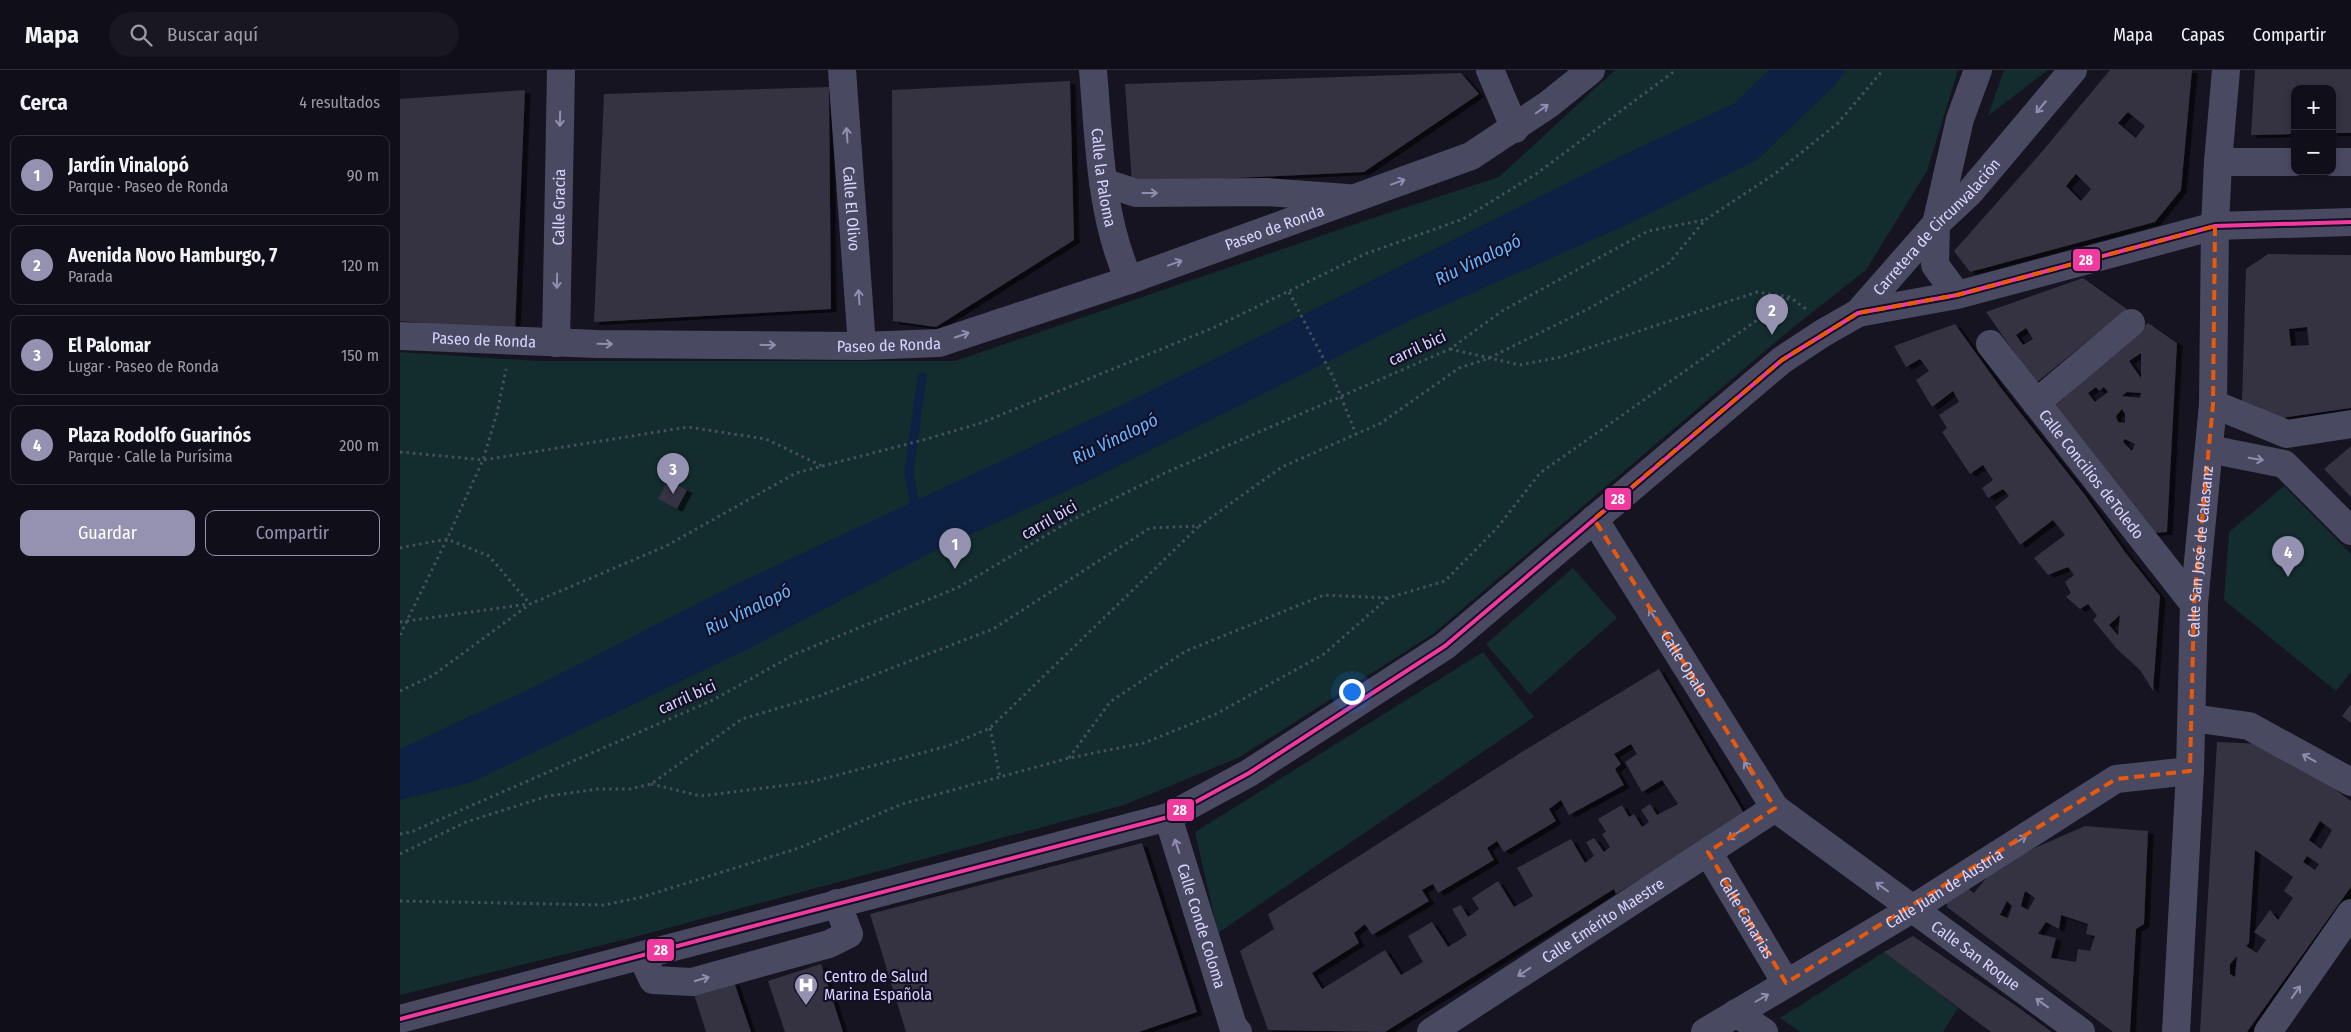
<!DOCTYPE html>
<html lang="es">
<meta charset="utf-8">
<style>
:root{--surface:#100f19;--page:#191822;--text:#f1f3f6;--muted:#9c9ca2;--line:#302f38;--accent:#9591b1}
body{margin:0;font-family:"Fira Sans Condensed",sans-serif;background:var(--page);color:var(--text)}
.controls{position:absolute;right:15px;top:15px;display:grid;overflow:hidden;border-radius:10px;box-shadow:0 2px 8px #0003}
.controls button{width:45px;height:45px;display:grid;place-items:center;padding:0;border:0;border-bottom:1px solid var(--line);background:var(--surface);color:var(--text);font:25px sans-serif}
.you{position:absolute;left:951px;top:621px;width:18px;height:18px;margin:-12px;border:4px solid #fff;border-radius:50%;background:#1a73e8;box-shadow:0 0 0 8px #1a73e833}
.badge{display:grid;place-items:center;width:32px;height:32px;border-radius:50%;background:var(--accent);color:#fff;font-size:16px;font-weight:700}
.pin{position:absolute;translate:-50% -41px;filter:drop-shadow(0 1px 2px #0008)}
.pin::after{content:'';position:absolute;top:26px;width:18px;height:15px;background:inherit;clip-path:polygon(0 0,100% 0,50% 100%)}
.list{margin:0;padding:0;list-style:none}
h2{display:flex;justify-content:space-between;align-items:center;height:65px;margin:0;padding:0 20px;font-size:21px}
h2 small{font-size:16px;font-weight:400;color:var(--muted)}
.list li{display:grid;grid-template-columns:32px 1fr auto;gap:15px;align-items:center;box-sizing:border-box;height:80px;margin:0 10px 10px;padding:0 10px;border:1px solid var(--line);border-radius:10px}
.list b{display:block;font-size:19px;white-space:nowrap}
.list p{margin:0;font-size:16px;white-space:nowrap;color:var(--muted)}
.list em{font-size:16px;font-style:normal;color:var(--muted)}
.actions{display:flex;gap:10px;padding:15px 20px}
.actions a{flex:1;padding:11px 0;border:1px solid var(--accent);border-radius:10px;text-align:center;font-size:18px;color:var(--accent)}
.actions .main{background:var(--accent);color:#fff}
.icon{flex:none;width:28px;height:28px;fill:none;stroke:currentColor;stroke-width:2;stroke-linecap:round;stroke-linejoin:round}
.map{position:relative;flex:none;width:1951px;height:962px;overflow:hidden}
header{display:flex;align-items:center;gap:30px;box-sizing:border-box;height:70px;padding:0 25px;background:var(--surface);border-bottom:1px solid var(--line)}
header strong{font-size:24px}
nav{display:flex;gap:28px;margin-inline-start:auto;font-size:18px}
.search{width:350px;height:45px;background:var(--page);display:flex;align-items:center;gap:12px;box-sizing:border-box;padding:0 18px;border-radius:28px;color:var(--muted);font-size:19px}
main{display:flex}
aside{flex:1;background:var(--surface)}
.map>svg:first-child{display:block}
</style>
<header>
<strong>Mapa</strong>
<div class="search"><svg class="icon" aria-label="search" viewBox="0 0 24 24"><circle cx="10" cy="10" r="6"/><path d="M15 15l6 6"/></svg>Buscar aquí</div>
<nav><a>Mapa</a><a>Capas</a><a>Compartir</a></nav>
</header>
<main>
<aside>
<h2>Cerca<small>4 resultados</small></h2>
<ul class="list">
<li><span class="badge">1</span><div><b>Jardín Vinalopó</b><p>Parque · Paseo de Ronda</p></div><em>90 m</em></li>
<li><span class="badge">2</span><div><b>Avenida Novo Hamburgo, 7</b><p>Parada</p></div><em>120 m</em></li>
<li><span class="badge">3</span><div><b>El Palomar</b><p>Lugar · Paseo de Ronda</p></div><em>150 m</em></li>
<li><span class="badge">4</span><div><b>Plaza Rodolfo Guarinós</b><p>Parque · Calle la Purísima</p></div><em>200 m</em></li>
</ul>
<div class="actions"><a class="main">Guardar</a><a>Compartir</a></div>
</aside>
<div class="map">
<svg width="1951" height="962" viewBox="0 0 1951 962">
<defs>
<filter id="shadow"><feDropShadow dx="5.5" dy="3" stdDeviation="0" flood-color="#0009"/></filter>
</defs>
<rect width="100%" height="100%" fill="#161421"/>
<g fill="#132c2d">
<polygon points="1215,0 1558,0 1527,101 1466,200 1391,259 1033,564 840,687 724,735 231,868 0,925 0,282 138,291 555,291 970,149 1099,107"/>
<polygon points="1604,0 1648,0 1588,46"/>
<polygon points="1884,416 1951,484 1951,602 1936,621 1824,530 1829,462"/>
<polygon points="1173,498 1217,548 1130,625 1086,574"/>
<polygon points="1083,582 1134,647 818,863 795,762"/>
<polygon points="1484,882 1558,938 1543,962 1400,962 1380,948"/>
</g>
<polygon fill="#0d2144" points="1369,0 1446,0 1433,17 1357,90 1224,156 1015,248 688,411 530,483 352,577 72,712 0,730 0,679 134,617 332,516 726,333 1217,88 1335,33"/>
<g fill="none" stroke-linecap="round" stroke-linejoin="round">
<polyline stroke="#0d2144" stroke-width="9" points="516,442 509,403 522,307"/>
</g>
<g fill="#343243" fill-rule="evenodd" filter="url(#shadow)">
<path d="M 1710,0 L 1792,0 L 1781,120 L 1755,152 L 1570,202 L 1554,181 L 1640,84 ZM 1728,42 L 1745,56 L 1736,68 L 1718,53 ZM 1676,104 L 1691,119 L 1681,131 L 1666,116 Z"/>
<polygon points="1855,0 1951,0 1951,63 1932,63 1932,19 1895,19 1895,64 1851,65"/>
<polygon points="1061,3 1079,24 964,102 732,113 725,14"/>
<polygon points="670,11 674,170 536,257 493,251 492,20"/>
<polygon points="429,17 431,239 194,252 204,24"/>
<polygon points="125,20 115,261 0,251 0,29"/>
<path d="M 1868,184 L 1951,185 L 1951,338 L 1873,349 L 1842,331 L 1846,199 ZM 1907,257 L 1909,275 L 1891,276 L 1889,259 Z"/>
<path d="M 1683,208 L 1727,239 L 1636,313 L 1586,242 ZM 1626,258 L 1633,269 L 1623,275 L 1616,265 Z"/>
<path d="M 1748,253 L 1777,273 L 1767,462 L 1750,463 L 1655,336 ZM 1741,283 L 1741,308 L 1729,291 ZM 1696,317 L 1699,321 L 1704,317 L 1708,322 L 1695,332 L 1688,323 ZM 1727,322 L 1741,323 L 1740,328 L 1722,326 ZM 1722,339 L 1725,344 L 1725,353 L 1718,352 L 1716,346 ZM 1725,369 L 1735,374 L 1732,381 L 1723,372 Z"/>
<path d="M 1555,254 L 1601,318 L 1685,425 L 1725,482 L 1760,526 L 1753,621 L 1740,600 L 1717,579 L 1693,550 L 1697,546 L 1688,534 L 1680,539 L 1666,527 L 1671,523 L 1665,512 L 1674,505 L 1668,497 L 1648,505 L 1634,488 L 1665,465 L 1653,450 L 1620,475 L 1595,437 L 1609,426 L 1603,419 L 1588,428 L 1582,418 L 1593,410 L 1583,395 L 1570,404 L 1542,362 L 1547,358 L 1539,345 L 1559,332 L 1553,321 L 1532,337 L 1516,310 L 1529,301 L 1520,289 L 1506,297 L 1494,276 ZM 1720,545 L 1718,565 L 1709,555 Z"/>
<polygon points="1951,376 1951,427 1924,399"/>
<polygon points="268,410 287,420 277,439 258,429"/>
<path d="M 1259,599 L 1345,745 L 1216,824 L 1214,819 L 985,962 L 868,960 L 840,881 L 874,859 L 868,844 L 1125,680 ZM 1231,674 L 1237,684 L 1225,692 L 1242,722 L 1262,710 L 1278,734 L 1257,745 L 1250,734 L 1241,740 L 1249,752 L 1242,757 L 1234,744 L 1229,747 L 1222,735 L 1198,749 L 1206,762 L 1202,764 L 1210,777 L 1204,782 L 1194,768 L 1186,772 L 1194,786 L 1185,793 L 1171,769 L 1117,798 L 1133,826 L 1114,837 L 1098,811 L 1072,828 L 1079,839 L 1068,847 L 1061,835 L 1052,839 L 1067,865 L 1048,877 L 1032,852 L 1008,866 L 1023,892 L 1001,905 L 985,880 L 922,919 L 912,903 L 959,873 L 954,863 L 965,854 L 972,865 L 1029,831 L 1022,820 L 1033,814 L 1038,823 L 1094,790 L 1087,778 L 1097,771 L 1104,782 L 1156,751 L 1149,739 L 1161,730 L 1169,745 L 1224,715 L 1215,699 L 1221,694 L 1214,684 Z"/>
<polygon points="1951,634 1951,653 1942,646"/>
<path d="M 1817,672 L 1862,674 L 1928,714 L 1951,731 L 1951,817 L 1847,962 L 1800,962 ZM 1920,751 L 1932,760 L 1921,779 L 1909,770 ZM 1855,780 L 1893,807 L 1884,821 L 1893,828 L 1878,850 L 1870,840 L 1859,855 L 1854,862 L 1866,870 L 1857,883 L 1846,876 L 1849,873 ZM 1907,786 L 1919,794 L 1915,800 L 1903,792 ZM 1837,886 L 1835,907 L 1830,904 L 1830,894 Z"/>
<path d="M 1685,756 L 1748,761 L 1744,854 L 1736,859 L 1730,962 L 1713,962 L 1547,837 L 1547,830 L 1567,818 L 1574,823 L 1598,794 ZM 1625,821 L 1635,828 L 1628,840 L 1621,836 ZM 1607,831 L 1612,836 L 1608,848 L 1600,845 ZM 1661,845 L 1688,854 L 1686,864 L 1695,866 L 1690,881 L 1678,879 L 1676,892 L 1651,888 L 1656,868 L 1638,864 L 1646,852 L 1659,859 Z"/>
<polygon points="742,773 797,942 739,962 506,962 470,844"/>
<polygon points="1513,866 1615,935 1652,962 1591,962 1484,882"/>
<polygon points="421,894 443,962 385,962 368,911"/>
<polygon points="334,912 351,962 306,962 294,924"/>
</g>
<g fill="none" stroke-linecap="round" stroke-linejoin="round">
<g stroke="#44505f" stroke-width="3" stroke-dasharray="2.5 4" stroke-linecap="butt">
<polyline points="889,222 933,307 956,364"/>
<polyline points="1050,279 1120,295 1161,287 1357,222 1390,227 1406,239"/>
<polyline points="0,382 83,390 288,357 366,369 422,396"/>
<polyline points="0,478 47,469 89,486 130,534"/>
<polyline points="0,552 128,534"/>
<polyline points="0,565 47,469 83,390 97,343 106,299"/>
<polyline points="0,621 32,606 130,534 266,476 396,403 523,370 581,353 815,257 965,184 1063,149 1136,104 1276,0"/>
<polyline points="590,658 600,707"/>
<polyline points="669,688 710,632 786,581 924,525 988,528"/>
<polyline points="251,714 301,726 411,712 548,676 590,658 798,457"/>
<polyline points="0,764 11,762 313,630 395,584 559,517 670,451 767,402 1050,279 1102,241 1248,161 1304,150"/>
<polyline points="0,784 66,752 148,726 198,719 230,719 251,714 342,649 419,626 593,559 750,458 799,456 882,397 981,353 1059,298 1087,289 1188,239 1269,193 1305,150 1376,103 1438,53 1483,0"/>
<polyline points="0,831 204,835 242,827 399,778 502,734 669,688 744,673 816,644 924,584 988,528 1045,511 1097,458 1140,403 1390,227"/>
</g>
<g stroke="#4a4962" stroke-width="28">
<path id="s1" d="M 442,0 L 462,276"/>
<path id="s2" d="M 693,0 C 699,70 700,145 729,210"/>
<polyline points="1090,0 1115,59"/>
<polyline points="1818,92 1895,92"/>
<polyline points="1932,92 1951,92"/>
<polyline points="703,112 736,123 867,122 947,128"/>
<polyline points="1557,225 1535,195 1536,154 1560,49 1578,0"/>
<polyline points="1458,243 1557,225 1815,156 1951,152"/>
<path id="s3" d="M 0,266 L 197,274 L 462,276 L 539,273 L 729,210 L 1071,86 L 1149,34 L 1191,0"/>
<path id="s4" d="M 156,273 L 161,0"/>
<path id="s5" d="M 1590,274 L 1794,534"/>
<polyline points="1636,333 1731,253"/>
<polyline points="1813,334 1887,364 1951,354"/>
<polyline points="1809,379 1884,394 1951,461"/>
<path id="s6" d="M 1194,449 L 1375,738 L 1681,962"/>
<polyline points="1792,648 1849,656 1951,712"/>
<path id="s7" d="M 768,747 L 833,956 L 838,962"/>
<path id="s8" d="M 1308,782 L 1386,913"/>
<polyline points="242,887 253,910 292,912 429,874 449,864 437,833"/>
<polyline points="1336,943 1364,962"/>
<path id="s9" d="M 0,949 L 768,747 L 849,703 L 1045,576 L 1382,290 L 1423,263 L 1458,243 L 1536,154 L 1570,122 L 1673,0"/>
<path id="s10" d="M 1031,962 L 1375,738"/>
<path id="s11" d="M 1305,962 L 1512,839 L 1716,709 L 1790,701"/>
<path id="s12" d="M 1776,962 L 1790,701 L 1794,534 L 1813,334 L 1815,156 L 1818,92 L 1826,0"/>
<polyline points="1868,962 1951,843"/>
</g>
<g stroke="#130f26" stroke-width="8">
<polyline id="bus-1" points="0,949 768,747 849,703 1045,576 1382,290 1458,243 1557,225 1815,156 1951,152"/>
</g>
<use href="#bus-1" stroke="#f13a9d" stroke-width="4"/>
</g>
<defs><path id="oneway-shaft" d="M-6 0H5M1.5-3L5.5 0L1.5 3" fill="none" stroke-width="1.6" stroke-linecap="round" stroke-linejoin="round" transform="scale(1.25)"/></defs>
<g stroke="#928eb0">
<use href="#oneway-shaft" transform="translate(1641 37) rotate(130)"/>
<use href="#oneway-shaft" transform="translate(1142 39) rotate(-35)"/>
<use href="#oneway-shaft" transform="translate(160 49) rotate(91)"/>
<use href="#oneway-shaft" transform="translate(447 65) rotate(-94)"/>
<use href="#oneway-shaft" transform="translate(998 112) rotate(-20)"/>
<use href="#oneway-shaft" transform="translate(750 123)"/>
<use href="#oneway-shaft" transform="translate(775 193) rotate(-20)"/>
<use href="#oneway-shaft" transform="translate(157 211) rotate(91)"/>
<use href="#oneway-shaft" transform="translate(459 227) rotate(-94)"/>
<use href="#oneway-shaft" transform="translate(562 265) rotate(-19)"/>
<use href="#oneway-shaft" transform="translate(205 274) rotate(1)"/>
<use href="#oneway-shaft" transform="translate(368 275) rotate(1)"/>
<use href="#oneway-shaft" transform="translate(1856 389) rotate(10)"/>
<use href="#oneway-shaft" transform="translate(1253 545) rotate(-122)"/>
<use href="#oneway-shaft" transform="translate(1909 688) rotate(-151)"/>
<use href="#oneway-shaft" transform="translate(1348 698) rotate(-122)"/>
<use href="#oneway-shaft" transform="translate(1334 765) rotate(147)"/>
<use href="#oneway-shaft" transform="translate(1620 770) rotate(-32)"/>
<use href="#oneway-shaft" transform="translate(777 776) rotate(-108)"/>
<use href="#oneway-shaft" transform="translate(1482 817) rotate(-144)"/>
<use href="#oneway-shaft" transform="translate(1124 902) rotate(147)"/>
<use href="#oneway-shaft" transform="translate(302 909) rotate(-16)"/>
<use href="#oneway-shaft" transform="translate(1896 922) rotate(-55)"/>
<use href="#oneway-shaft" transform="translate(1362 928) rotate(-30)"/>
<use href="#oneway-shaft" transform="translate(1642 933) rotate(-144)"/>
</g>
<path fill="none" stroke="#e8590c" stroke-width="4" stroke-dasharray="10 6" stroke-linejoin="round" d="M 1815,156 L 1813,334 L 1794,534 L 1790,701 L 1716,709 L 1386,913 L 1308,782 L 1375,738 L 1194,449 L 1382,290 L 1458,243 L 1557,225 Z"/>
<defs>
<g id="hospital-pin" transform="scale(1.25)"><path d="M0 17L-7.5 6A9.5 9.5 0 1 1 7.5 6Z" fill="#9591b1" stroke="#130f26"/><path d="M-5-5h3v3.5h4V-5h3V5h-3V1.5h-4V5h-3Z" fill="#fff"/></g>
</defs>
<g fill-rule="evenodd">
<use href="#hospital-pin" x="406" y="915"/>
</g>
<g text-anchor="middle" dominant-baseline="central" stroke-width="4.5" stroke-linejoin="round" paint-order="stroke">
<g font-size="16" fill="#d9d4ff" stroke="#130f26">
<text stroke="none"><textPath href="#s2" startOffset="108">Calle la Paloma</textPath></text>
<text stroke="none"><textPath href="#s4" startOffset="136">Calle Gracia</textPath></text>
<text stroke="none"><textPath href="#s1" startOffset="139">Calle El Olivo</textPath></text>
<text stroke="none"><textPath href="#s3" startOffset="894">Paseo de Ronda</textPath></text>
<text stroke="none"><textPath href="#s9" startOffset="1768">Carretera de Circunvalación</textPath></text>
<text stroke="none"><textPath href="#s3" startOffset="84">Paseo de Ronda</textPath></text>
<text stroke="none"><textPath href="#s3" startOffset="489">Paseo de Ronda</textPath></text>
<text transform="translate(1017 278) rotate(-25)">carril bici</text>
<text stroke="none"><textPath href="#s5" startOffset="165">Calle Concilios deToledo</textPath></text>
<text transform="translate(649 450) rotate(-30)">carril bici</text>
<text stroke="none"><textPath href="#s12" startOffset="481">Calle San José de Calasanz</textPath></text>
<text stroke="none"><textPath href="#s6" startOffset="171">Calle Opalo</textPath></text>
<text transform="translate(287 627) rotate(-24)">carril bici</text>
<text stroke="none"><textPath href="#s11" startOffset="279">Calle Juan de Austria</textPath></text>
<text stroke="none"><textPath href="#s8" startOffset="76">Calle Canarias</textPath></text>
<text stroke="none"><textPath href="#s10" startOffset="205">Calle Emérito Maestre</textPath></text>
<text stroke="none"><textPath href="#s7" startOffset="114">Calle Conde Coloma</textPath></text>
<text stroke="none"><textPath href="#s6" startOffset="590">Calle San Roque</textPath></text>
</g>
<g font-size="16" fill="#d9d4ff" stroke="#130f26" text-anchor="start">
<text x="424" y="906">Centro de Salud<tspan x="424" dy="18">Marina Española</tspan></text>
</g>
<g font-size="18" font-style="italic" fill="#62b6ff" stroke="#130f26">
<text transform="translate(1078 190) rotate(-26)">Riu Vinalopó</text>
<text transform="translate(715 369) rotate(-26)">Riu Vinalopó</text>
<text transform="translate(348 540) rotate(-26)">Riu Vinalopó</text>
</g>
</g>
<g stroke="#130f26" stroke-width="2">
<rect x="1672" y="178" width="29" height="24" rx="5" fill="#f13a9d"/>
<rect x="1204" y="417" width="28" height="24" rx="5" fill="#f13a9d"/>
<rect x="766" y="728" width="29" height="24" rx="5" fill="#f13a9d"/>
<rect x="246" y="868" width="29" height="24" rx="5" fill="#f13a9d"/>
</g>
<g font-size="14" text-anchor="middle" font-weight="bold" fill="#fff">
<text x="1686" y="195">28</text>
<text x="1218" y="434">28</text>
<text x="780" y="745">28</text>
<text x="261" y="885">28</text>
</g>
</svg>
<div class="controls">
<button>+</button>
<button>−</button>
</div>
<div class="you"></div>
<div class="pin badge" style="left:555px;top:499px">1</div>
<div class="pin badge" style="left:1372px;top:265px">2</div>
<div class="pin badge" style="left:273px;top:424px">3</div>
<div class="pin badge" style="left:1888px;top:507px">4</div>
</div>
</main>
